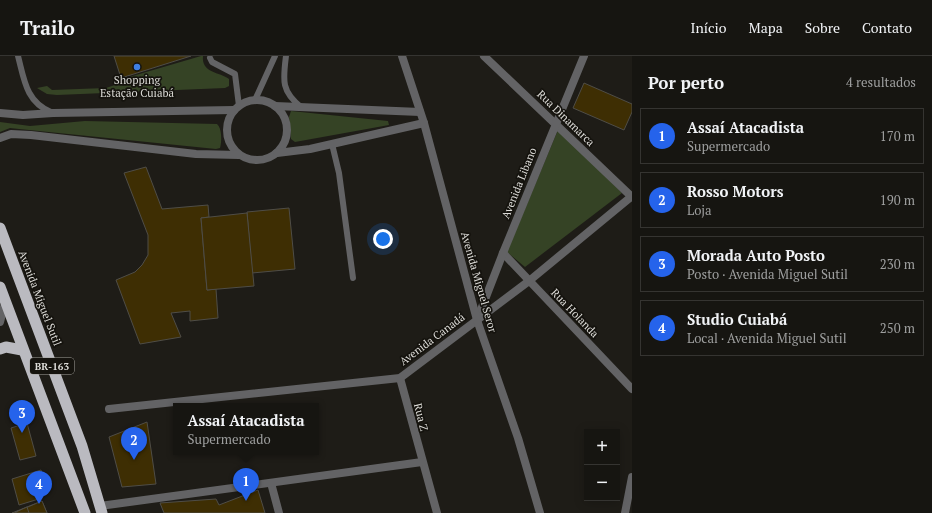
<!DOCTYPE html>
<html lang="pt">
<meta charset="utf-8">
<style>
:root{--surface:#161511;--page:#1f1e1a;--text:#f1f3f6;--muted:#9e9f9f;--line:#353431;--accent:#2563eb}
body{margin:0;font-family:"PT Serif",serif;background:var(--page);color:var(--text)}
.controls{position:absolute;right:12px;bottom:12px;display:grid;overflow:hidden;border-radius:0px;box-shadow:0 2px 10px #0003}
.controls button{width:36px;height:36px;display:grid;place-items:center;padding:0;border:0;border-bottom:1px solid var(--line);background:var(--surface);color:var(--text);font:20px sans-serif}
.you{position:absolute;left:383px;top:183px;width:14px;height:14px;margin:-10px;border:3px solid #fff;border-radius:50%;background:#1a73e8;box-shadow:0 0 0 6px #1a73e833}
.badge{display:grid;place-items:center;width:26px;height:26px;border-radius:50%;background:var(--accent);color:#fff;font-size:13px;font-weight:700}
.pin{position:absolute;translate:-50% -33px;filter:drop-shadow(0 1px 2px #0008)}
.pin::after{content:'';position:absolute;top:21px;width:14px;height:12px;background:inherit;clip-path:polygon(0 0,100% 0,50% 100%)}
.popup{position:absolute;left:173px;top:347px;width:146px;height:52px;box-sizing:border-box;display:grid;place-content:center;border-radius:0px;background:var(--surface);filter:drop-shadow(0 1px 3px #0005);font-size:13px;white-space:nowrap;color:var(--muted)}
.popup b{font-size:15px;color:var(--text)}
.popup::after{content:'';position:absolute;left:50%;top:100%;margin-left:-8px;border:8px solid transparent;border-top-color:var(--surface)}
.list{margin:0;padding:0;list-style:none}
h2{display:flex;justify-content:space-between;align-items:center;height:52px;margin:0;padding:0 16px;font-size:17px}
h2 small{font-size:13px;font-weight:400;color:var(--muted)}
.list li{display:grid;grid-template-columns:26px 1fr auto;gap:12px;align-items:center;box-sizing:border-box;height:56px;margin:0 8px 8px;padding:0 8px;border:1px solid var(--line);border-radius:0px}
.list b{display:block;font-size:15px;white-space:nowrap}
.list p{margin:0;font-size:13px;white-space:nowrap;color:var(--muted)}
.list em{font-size:13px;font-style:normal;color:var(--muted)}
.map{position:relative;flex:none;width:632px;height:457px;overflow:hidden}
header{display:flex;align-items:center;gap:24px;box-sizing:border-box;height:56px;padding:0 20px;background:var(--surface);border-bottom:1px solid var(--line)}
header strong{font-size:19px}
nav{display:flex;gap:22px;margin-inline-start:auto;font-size:14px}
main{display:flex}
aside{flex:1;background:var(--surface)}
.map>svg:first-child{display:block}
</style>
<header>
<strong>Trailo</strong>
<nav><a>Início</a><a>Mapa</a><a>Sobre</a><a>Contato</a></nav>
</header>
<main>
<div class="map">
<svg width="632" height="457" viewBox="0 0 632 457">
<rect width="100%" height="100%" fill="#1e1c17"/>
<g fill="#354325">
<path d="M 201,0 L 203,0 C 201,17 220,16 229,23 L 229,30 L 225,32 L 57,39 L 47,38 L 37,32 L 47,30 L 52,34 L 106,32 L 118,28 L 119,24 Z"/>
<polygon points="291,55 388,65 389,69 295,86 291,83 289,61"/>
<path d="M 85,65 L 217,68 C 222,72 222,86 220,92 L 216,93 L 19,73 L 10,72 L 0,76 L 0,66 L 30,70 Z"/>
<polygon points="558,74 622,137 525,211 507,196"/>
</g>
<g fill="#3e2e03" stroke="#4f4d47">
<polygon points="114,0 191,0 121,22"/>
<polygon points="584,27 632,48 632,56 624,74 573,52"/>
<polygon points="146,111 162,153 208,149 209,161 201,162 207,234 216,233 218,262 190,265 190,255 171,257 181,281 140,288 116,224 135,216 142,209 148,199 148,179 124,117"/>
<polygon points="289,152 295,213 252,217 247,156"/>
<polygon points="247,157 254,230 207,234 201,162"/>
<polygon points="147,366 156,428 122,431 109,381"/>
<polygon points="27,367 36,400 20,404 11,372"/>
<polygon points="41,414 46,434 40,436 42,442 19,449 12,423"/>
<polygon points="258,434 265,457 164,457 160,447 216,443 219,449"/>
<polygon points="42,445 47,457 12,457"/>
<polygon points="42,445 47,457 16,457 16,456"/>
<polygon points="27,451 29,457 16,457 16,456"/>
</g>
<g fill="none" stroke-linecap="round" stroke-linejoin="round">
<g stroke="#636365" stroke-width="6">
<path d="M 18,0 C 24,23 26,46 51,56"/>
<path d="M 286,0 C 283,24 281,35 301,51"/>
<polyline points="210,2 212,6 235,18 239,50"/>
<polyline points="255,44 275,0"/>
<polyline points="332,88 339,117 353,222"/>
</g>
<g stroke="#636365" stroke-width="8">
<polyline points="484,0 632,141"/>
<circle cx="257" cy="74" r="30"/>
<polyline points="275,50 420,56"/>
<polyline points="0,57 23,59 53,57 234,54"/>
<polyline points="0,82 11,78 31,79 196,98 239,99"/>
<polyline points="277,97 310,93 424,67"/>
<polyline points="503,197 632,333"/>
<polyline points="477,264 503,197 584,0"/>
<polyline points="0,266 5,247"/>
<polyline points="400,322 437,457"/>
<polyline points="109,353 400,322 529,225 632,140"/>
<polyline points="271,427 279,457"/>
<polyline points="100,450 422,406"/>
<polyline points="625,457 632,421"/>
</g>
<polyline stroke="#636365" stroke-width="8" points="402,0 424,67 477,264 518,382 540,457"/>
<g stroke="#babac0" stroke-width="11">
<polyline points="0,172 82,390 102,457"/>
<polyline points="0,231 85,457"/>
<polyline points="0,293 6,291 22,294"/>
</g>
</g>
<circle fill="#3f7fe0" stroke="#15130e" stroke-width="1.5" cx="137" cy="11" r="4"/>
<g text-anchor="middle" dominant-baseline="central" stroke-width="3.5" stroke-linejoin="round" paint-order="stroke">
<rect fill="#15130e" stroke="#a1a09b" stroke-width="1" x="30" y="302" width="44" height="16" rx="3"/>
<g font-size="10" font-weight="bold" fill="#dddcd8">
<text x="52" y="310">BR-163</text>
</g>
<g font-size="11" fill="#dddcd8" stroke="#15130e">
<text x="137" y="24">Shopping<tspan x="137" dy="13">Estação Cuiabá</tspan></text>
</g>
<g font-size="11" fill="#dddcd8" stroke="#15130e">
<text transform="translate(566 62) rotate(44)">Rua Dinamarca</text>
<text transform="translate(519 127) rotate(-68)">Avenida Libano</text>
<text transform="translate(479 226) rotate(74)">Avenida Miguel Seror</text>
<text transform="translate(40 242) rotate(69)">Avenida Miguel Sutil</text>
<text transform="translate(575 257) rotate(46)">Rua Holanda</text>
<text transform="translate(432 283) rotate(-37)">Avenida Canadá</text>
<text transform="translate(421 361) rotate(76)">Rua Z</text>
</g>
</g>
</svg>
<div class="controls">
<button>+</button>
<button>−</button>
</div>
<div class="you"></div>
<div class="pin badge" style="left:246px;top:445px">1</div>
<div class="popup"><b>Assaí Atacadista</b>Supermercado</div>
<div class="pin badge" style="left:134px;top:404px">2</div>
<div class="pin badge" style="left:22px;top:377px">3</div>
<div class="pin badge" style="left:39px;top:448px">4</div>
</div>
<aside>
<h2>Por perto<small>4 resultados</small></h2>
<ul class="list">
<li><span class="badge">1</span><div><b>Assaí Atacadista</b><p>Supermercado</p></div><em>170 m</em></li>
<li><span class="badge">2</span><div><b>Rosso Motors</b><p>Loja</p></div><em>190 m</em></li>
<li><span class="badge">3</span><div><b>Morada Auto Posto</b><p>Posto · Avenida Miguel Sutil</p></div><em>230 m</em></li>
<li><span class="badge">4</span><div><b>Studio Cuiabá</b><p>Local · Avenida Miguel Sutil</p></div><em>250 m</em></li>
</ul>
</aside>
</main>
